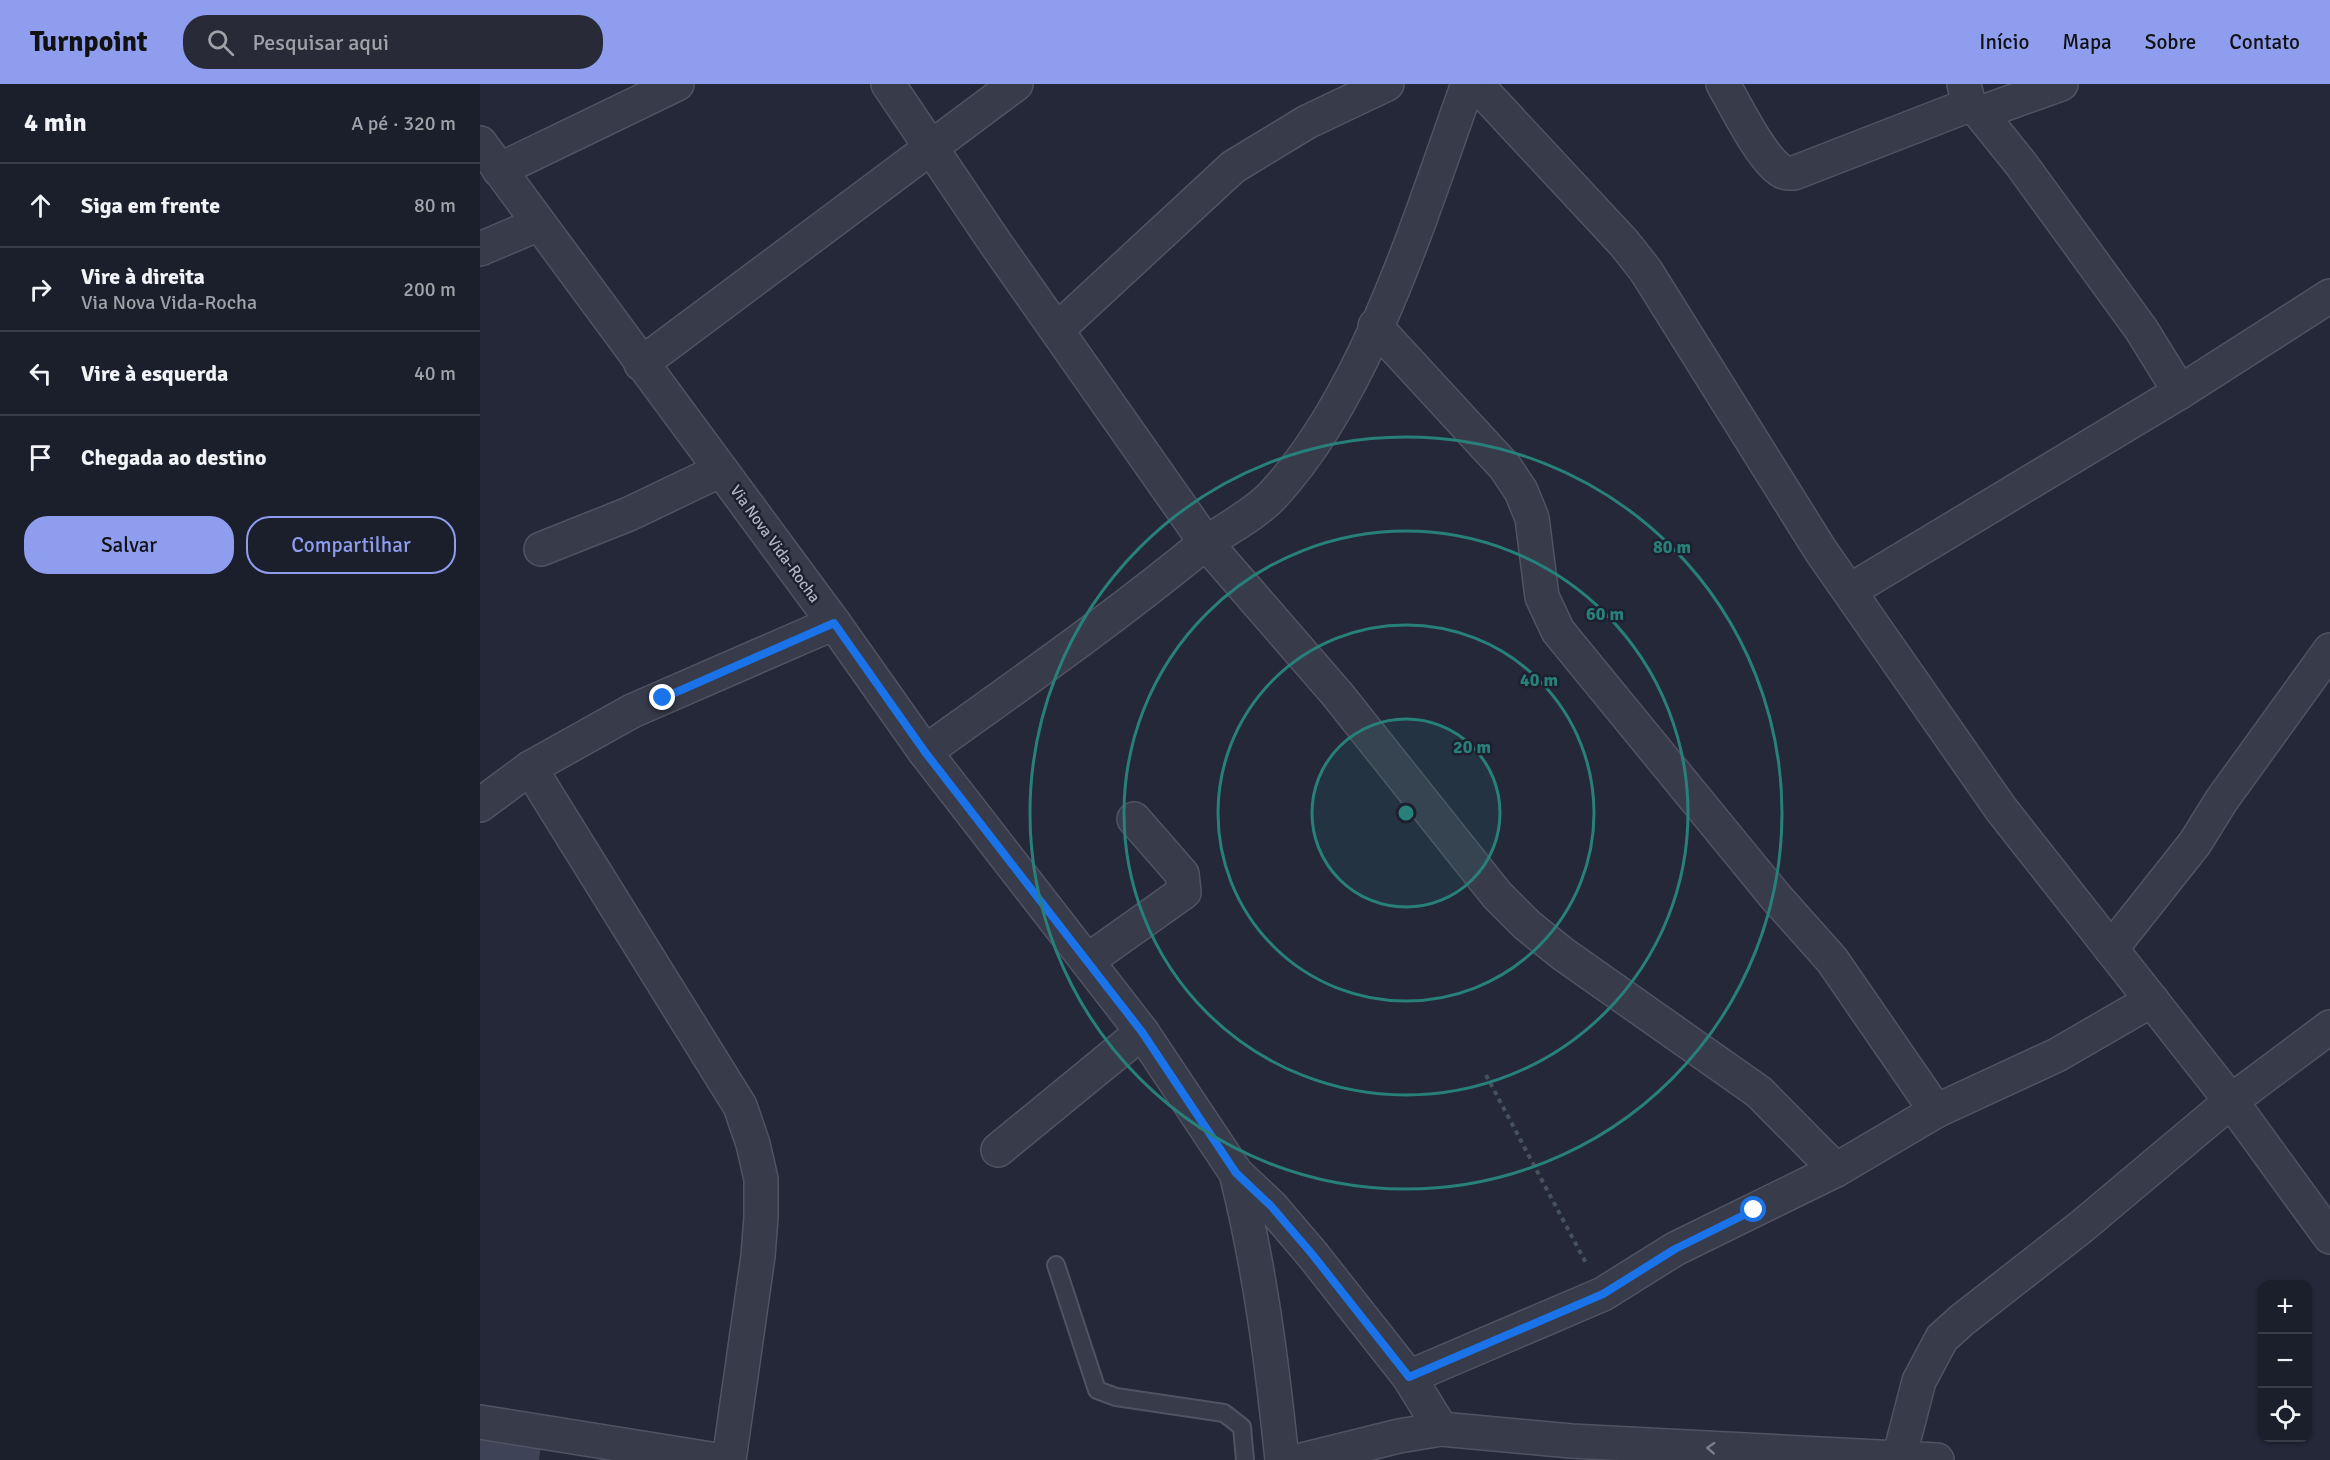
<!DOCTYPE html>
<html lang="pt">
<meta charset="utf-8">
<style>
:root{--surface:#1b1e2b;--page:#282b37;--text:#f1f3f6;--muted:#a0a2a9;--line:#393c47;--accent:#8f9def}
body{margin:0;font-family:Signika,sans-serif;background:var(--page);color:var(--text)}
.controls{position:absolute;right:18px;bottom:18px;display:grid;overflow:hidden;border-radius:12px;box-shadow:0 2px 4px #0004}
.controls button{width:54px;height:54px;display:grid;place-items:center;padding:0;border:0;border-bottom:2px solid var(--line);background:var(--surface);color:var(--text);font:30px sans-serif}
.stop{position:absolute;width:18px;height:18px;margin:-14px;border:4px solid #1a73e8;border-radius:50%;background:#fff}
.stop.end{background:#1a73e8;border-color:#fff;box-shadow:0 2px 6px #0008}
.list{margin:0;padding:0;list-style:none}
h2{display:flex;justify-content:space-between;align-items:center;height:78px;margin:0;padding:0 24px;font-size:26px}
h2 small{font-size:20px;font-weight:400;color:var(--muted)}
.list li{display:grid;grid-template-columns:39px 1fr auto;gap:18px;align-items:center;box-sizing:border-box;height:84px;padding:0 24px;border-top:2px solid var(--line)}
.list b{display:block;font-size:22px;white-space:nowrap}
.list p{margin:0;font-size:20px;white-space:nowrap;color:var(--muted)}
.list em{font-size:20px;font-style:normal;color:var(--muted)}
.actions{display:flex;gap:12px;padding:18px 24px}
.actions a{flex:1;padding:14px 0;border:2px solid var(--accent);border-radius:24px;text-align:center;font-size:21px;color:var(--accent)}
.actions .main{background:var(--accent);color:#111}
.icon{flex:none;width:33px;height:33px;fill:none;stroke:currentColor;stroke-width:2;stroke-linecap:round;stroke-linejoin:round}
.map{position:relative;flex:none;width:1850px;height:1376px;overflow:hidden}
header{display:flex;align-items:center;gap:36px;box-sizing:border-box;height:84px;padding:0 30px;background:var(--accent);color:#111}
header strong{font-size:28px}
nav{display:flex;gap:33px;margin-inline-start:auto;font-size:21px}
.search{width:420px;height:54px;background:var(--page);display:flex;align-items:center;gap:15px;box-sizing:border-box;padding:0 21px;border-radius:24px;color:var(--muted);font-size:22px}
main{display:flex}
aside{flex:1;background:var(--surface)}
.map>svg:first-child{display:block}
</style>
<header>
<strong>Turnpoint</strong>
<div class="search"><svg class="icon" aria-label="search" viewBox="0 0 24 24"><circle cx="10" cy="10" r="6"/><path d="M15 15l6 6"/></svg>Pesquisar aqui</div>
<nav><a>Início</a><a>Mapa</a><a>Sobre</a><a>Contato</a></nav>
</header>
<main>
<aside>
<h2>4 min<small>A pé · 320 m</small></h2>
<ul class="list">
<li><svg class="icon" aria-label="ahead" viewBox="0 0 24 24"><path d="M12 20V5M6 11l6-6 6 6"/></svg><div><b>Siga em frente</b></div><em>80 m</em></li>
<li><svg class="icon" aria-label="right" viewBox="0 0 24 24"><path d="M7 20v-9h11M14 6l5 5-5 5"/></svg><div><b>Vire à direita</b><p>Via Nova Vida-Rocha</p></div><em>200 m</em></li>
<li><svg class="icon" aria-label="left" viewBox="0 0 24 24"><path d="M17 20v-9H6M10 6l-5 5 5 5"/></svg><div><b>Vire à esquerda</b></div><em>40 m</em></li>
<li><svg class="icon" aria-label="arrive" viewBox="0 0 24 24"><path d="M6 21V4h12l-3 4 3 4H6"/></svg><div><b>Chegada ao destino</b></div></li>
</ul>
<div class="actions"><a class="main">Salvar</a><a>Compartilhar</a></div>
</aside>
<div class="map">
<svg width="1850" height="1376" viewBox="0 0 1850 1376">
<rect width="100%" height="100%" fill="#242839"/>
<polygon fill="#3e4357" points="0,1344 62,1355 59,1376 0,1376"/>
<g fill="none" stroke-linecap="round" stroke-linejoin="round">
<g stroke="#505362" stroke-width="20">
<polyline id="lane" points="576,1181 617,1306 636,1313 744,1329 762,1343 765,1376"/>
</g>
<g stroke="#505362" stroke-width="36">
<g id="street">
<polyline points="408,0 516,160 726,459 857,610 1017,811 1047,841 1083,870 1279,1008 1356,1086"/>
<polyline points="996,0 1144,159 1166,187 1341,467 1521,725 1751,1017 1850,1153"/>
<path d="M 1243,0 C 1256,22 1280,72 1300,86 C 1304,89 1308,89 1314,89 L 1489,21"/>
<polyline points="1484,0 1489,21 1500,29 1541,80 1661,245 1700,308"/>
<polyline points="1500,29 1581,0"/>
<polyline points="0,59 354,539 445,668 662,948 756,1089 791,1122 832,1170 929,1293 961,1345"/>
<polyline points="19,86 197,0"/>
<polyline points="0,165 59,140"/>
<polyline points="895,242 1025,383 1041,407 1052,434 1062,513 1078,547 1295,812 1352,876 1456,1027"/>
<polyline points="578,245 753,83 827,38 907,0"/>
<polyline points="161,280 536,0"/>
<polyline points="61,465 149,430 241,386"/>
<polyline points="1371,506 1700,308 1850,212"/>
<path d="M 445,668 C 537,602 630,537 718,465 C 741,447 772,433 792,412 C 887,311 941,130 988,0"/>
<polyline points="50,684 260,1022 273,1060 281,1095 281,1133 278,1172 249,1376"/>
<polyline points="0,721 50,684 152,627 354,539"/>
<polyline points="1631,865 1715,759 1741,717 1850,566"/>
<polyline points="607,877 704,808 702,790 654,735"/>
<polyline points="518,1066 662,948"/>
<path d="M 756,1089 C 780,1184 792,1279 802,1376"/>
<polyline points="929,1293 1123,1210 1195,1165 1356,1086 1456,1027 1577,971 1672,916"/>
<polyline points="0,1338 237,1376"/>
<polyline points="1419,1374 1439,1297 1462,1254 1482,1236 1601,1143 1751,1017 1850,943"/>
<polyline points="822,1376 919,1352 961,1345 1091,1357 1457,1376"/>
</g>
</g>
<polyline stroke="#46535a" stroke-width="4" stroke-dasharray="4.5 4.5" stroke-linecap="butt" points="1006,991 1107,1181"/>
<use href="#lane" stroke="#383b4a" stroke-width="16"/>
<use href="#street" stroke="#383b4a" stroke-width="33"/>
</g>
<defs><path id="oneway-chevron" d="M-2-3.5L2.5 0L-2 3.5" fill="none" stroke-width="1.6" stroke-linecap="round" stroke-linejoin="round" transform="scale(1.5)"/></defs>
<use stroke="#7c7f8e" href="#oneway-chevron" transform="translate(1231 1364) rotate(-177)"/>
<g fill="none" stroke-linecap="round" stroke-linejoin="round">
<polyline stroke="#1a73e8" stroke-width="8" points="183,614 354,539 445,668 662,948 756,1089 791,1122 832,1170 929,1293 1123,1210 1195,1165 1274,1126"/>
</g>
<circle cx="926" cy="729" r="94" fill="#28807b" fill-opacity=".12"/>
<g fill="none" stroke="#28807b" stroke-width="3">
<circle cx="926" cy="729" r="94"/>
<circle cx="926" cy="729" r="188"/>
<circle cx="926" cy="729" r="282"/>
<circle cx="926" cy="729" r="376"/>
</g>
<g text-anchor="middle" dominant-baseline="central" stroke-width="5" stroke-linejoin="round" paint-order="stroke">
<g font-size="16" fill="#b3b6c6" stroke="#1d202f">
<text transform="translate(295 460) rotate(54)">Via Nova Vida-Rocha</text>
</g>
</g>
<circle cx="926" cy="729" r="9" fill="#28807b" stroke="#1d202f" stroke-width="3"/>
<g font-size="18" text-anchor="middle" font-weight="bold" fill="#28807b" stroke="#1d202f" stroke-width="5" stroke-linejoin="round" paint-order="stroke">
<text x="1192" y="469">80 m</text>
<text x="1125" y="536">60 m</text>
<text x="1059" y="602">40 m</text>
<text x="992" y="669">20 m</text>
</g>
</svg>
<div class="controls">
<button>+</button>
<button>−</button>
<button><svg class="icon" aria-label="locate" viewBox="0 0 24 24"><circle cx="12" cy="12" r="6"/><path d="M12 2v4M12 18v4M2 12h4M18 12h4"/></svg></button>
</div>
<div class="stop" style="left:1274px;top:1126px"></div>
<div class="stop end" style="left:183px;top:614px"></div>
</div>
</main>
